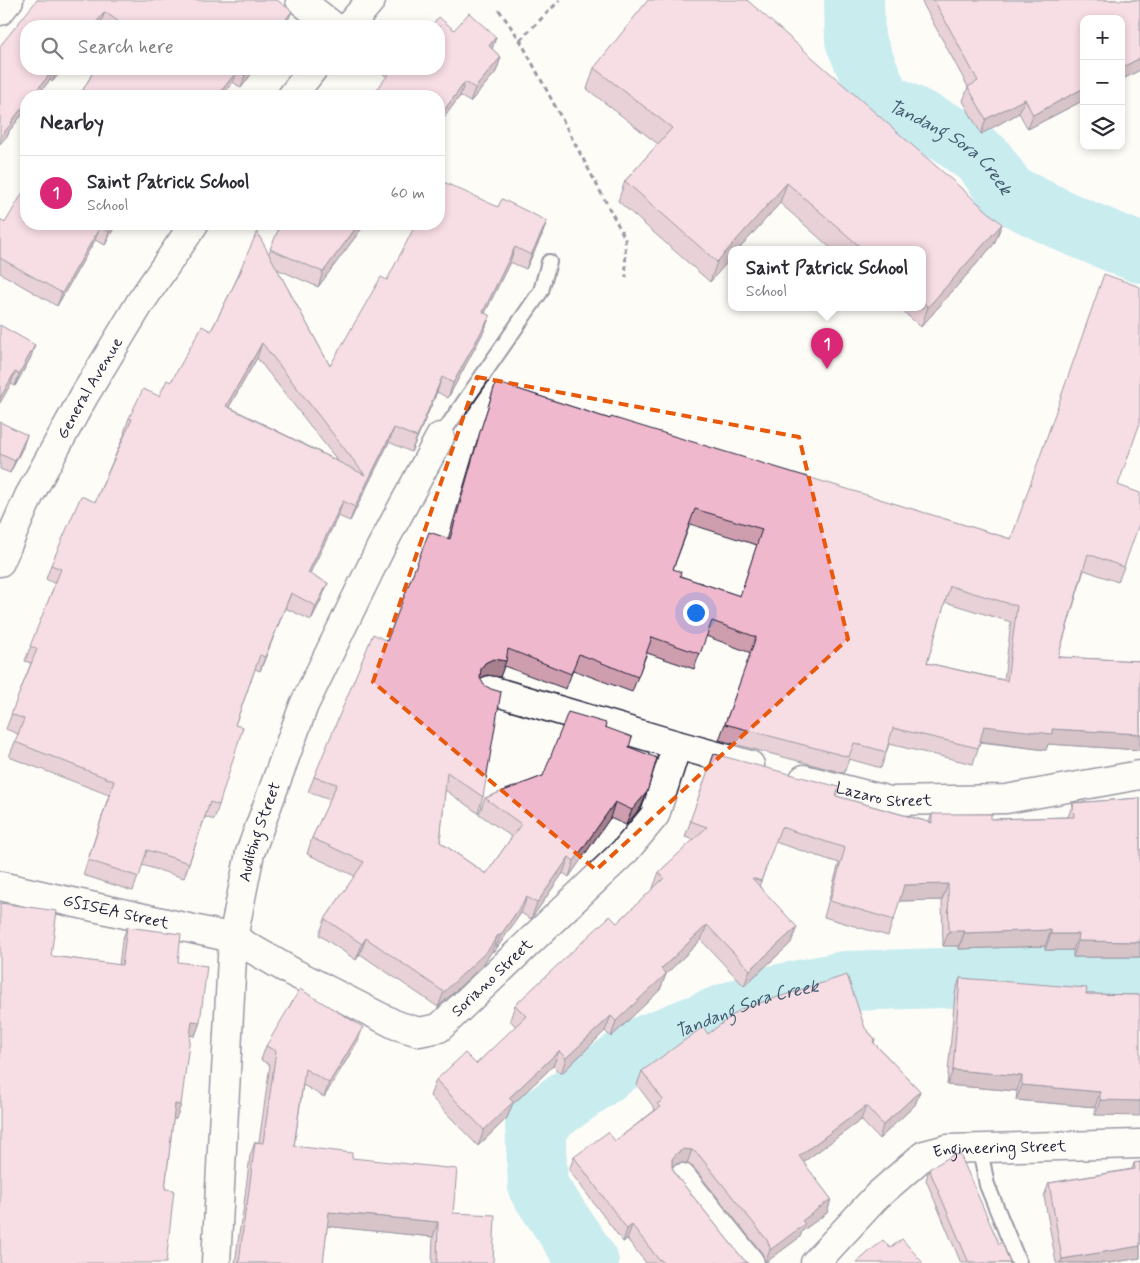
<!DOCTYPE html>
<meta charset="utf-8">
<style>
:root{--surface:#fff;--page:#f2f2f3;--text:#2b2b33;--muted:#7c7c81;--line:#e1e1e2;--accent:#db2777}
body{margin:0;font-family:Mynerve,sans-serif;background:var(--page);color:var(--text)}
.controls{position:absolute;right:15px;top:15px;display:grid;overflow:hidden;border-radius:10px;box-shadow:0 2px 8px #0003}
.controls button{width:45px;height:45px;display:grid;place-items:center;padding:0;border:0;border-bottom:1px solid var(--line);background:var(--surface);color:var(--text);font:25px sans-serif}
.you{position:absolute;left:695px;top:612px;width:18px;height:18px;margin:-12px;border:4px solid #fff;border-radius:50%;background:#1a73e8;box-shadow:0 0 0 8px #1a73e833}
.badge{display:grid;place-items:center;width:32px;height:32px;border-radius:50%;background:var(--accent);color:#fff;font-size:16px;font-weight:700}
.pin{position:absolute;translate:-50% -41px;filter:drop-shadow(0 1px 2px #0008)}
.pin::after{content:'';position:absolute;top:26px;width:18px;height:15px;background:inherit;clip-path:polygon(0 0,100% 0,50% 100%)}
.popup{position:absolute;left:728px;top:246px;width:198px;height:65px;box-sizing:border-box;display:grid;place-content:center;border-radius:10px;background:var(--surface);filter:drop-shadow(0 1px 4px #0005);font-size:16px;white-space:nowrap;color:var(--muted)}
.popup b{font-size:19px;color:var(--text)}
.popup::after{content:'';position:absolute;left:50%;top:100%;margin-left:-10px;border:10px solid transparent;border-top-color:var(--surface)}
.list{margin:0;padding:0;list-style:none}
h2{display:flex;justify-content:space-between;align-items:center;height:65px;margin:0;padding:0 20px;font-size:21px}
h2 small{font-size:16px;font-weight:400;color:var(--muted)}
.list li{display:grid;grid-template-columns:32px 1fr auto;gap:15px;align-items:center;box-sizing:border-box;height:75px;padding:0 20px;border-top:1px solid var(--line)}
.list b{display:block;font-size:19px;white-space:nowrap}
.list p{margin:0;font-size:16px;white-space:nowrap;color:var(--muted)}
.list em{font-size:16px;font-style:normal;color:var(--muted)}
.icon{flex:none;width:28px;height:28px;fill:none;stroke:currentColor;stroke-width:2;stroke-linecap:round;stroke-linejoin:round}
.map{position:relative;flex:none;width:1140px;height:1263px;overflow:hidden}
.search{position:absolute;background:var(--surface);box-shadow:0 2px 8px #0003;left:20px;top:20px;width:425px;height:55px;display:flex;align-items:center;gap:12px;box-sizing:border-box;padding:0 18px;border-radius:20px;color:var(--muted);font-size:19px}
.panel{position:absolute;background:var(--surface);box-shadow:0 2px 8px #0003;left:20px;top:90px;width:425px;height:140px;border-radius:20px}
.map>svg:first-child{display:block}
</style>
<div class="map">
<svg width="1140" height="1263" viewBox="0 0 1140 1263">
<rect width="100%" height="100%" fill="#fdfcf7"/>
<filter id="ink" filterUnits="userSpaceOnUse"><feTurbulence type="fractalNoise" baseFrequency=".02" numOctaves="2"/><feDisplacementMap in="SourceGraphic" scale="10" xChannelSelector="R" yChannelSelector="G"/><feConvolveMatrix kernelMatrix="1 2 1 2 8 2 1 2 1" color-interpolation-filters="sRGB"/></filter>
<g filter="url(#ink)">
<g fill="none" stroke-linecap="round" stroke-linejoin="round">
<g stroke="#8adae5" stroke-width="60">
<path id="s1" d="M 854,0 L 855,40 L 881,101 L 949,134 L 984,160 L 1008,194 L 1070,224 L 1140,253"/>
<path id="s2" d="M 589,1263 L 538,1187 L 535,1123 L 643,1046 L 771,996 L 845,981 L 1140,972"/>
</g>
<g stroke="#22223b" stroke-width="18">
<g id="lane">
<polyline points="440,437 541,291 549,262"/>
<polyline points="980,1149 987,1185 1019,1263"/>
</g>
</g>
<g stroke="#22223b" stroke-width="31">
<g id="street">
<polyline points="300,0 333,26"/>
<polyline points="0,11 9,0"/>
<polyline points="490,690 677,745 750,765"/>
<path id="s3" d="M 804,779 L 890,801 L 1006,799 L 1140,775"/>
<path id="s4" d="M 0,886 L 233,938 L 294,973 L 396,1025 L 419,1032 L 439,1028 L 626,850 L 655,815 L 677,745"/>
<polyline points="682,1178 750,1263"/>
<path id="s5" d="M 216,1263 L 233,938 L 250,853 L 304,705 L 381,547 L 440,437"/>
<path id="s6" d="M 815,1263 L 877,1196 L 924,1155 L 947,1149 L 1140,1144"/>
</g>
</g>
<g stroke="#22223b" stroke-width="31">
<g id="secondary">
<polyline points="349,26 371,0"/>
<polyline points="292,96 313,69"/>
<path id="s7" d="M 0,562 L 29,496 L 84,396 L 140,303 L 194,224"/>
</g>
</g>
<g stroke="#22223b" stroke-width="3" stroke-dasharray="5 4" stroke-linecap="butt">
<polyline points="499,10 520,40 625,238 626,278"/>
<polyline points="520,40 560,0"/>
</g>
<use href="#lane" stroke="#fdfcf7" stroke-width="14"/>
<use href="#street" stroke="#fdfcf7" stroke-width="28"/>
<use href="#secondary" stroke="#fdfcf7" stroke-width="28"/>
</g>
<g fill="#ce9eaf" stroke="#22223b" fill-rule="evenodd">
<polygon points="37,0 287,23 285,26 103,26 100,24 26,69 63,69 52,82 50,80 37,96 26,96 26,110 9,131 8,135"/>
<polygon points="923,0 1140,0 1140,70 1121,80 1121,19 1084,19 1084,100 1028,129 1019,113 981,134 963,101 968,87 922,2"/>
<polygon points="454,30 496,37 492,49 501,57 496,72 470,102 460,96 439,124 439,96 387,77 381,72 383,69 439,69"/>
<polygon points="594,68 1002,224 994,244 921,327 899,308 922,308 922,250 833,250 780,203 738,250 732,250 710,282 618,201 625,181 658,144 587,89"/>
<polygon points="95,69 255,69 241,88 233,82 222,96 81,96 83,90"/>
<path d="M 498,207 L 547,221 L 542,235 L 526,269 L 510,262 L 485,313 L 490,316 L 484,331 L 448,398 L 437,392 L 411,452 L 389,442 L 350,521 L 338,516 L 309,574 L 322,598 L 311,620 L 285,608 L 260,671 L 255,669 L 235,725 L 219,805 L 214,820 L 205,817 L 184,878 L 142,865 L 133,891 L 83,875 L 109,795 L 9,757 L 18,734 L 6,729 L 31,663 L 25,661 L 55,584 L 46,579 L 51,565 L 95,502 L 125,433 L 124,433 L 129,418 L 159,396 L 211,331 L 235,283 L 241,268 L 269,253 L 281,224 L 365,224 L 318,287 L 277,269 L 330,366 L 387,280 ZM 257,358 L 338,461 L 229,407 Z"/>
<polygon points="0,219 5,223 116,224 105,245 95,240 57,306 0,273"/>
<polygon points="0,325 31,357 15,386 11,384"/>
<path d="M 496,382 L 610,419 L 1011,539 L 1118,485 L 1124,567 L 1118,582 L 1084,570 L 1058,657 L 1140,661 L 1140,750 L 1048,744 L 1046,750 L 980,742 L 973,764 L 889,744 L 881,768 L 849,759 L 844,773 L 719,740 L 751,653 L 706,636 L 694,669 L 647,653 L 632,692 L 573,670 L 566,689 L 504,666 L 500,677 L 487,675 L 481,678 L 483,797 L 478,813 L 445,790 L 440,842 L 486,874 L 512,837 L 479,814 L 485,798 L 543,776 L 605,727 L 629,747 L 641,807 L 626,825 L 610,818 L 569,877 L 563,873 L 531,919 L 521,913 L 494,952 L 492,951 L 482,966 L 438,1007 L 360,954 L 356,960 L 319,935 L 325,919 L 355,876 L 307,854 L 312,838 L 330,800 L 308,792 L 314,777 L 387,641 L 448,539 L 475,448 ZM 690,524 L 757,545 L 740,596 L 680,576 L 673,569 ZM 945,602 L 1011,622 L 1004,680 L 927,663 Z"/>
<polygon points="0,422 23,447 10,473 0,469"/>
<polygon points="714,754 836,796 929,822 932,814 991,819 1068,817 1073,803 1140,798 1140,957 1073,957 1073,950 1045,950 1045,946 959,949 959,946 943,946 942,900 899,901 888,936 824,917 839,863 775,842 759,887 791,943 744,986 701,940 666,974 660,990 611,1037 605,1031 561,1074 553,1066 512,1105 507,1118 478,1146 430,1096 436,1080 476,1064 516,1027 510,1020 515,1005 617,923 654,888 653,888 659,872 694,840 685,837"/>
<polygon points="127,927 178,962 200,1022 195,1036 190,1035 176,1119 173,1119 165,1189 51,956 119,965 122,941"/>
<polygon points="960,978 1086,994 1140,995 1095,1115 1095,1107 1016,1100 1017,1091 947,1085 955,993"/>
<polygon points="865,1028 875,1039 874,1043 920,1091 915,1105 879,1139 861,1120 803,1162 831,1199 827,1213 802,1231 800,1237 765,1263 765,1260 762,1253 694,1168 687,1163 679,1163 672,1167 675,1174 743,1259 748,1263 646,1263 627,1239 623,1242 569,1170 574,1157 615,1141 654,1111 655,1109 637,1085 642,1071 708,1034"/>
<polygon points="358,1041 324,1097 303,1085 294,1146 352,1158 453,1213 493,1263 432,1263 433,1237 327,1226 323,1263 235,1263 241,1220 243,1212 250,1156 255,1142 259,1142 270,1065 261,1060 266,1046"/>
<polygon points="1140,1162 1140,1258 1109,1263 1056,1263 1044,1196 1049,1183 1132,1169 1134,1163"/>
<polygon points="929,1169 999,1244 1010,1263 961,1263 926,1180"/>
</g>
<g fill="#a8818f" stroke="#22223b">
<polygon points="292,11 287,23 285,26 281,26"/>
<polygon points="105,12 100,24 99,26 93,26"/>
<polygon points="496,37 491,52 489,46"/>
<polygon points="501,57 496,72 470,102 475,88"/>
<polygon points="1140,58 1140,70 1121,80 1121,68"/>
<polygon points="54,69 50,80 37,96 32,96"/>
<polygon points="57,69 63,69 52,82"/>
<polygon points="250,69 255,69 241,88 245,75"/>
<polygon points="238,70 233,82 222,96 217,96"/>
<polygon points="465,82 460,96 439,124 439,117"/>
<polygon points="1084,88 1084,100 1028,129 1033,115"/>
<polygon points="1025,99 1019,113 981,134 986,119"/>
<polygon points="26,103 26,110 9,131 8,135 0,144 0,137 11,122"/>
<polygon points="787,183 780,203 738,250 732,250 732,257 710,282 717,262"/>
<polygon points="547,221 542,235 526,269 531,255"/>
<polygon points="114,224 116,224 105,245 109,232"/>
<polygon points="359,224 365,224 318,287 323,272"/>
<polygon points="1002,224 994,244 921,327 928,307"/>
<polygon points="100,227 95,240 57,306 62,293"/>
<polygon points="515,247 510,262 478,327 483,312"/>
<polygon points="490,316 484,331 448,398 453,383"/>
<polygon points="262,343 257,358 221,421 226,406"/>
<polygon points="35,345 31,357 15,386 19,374"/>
<polygon points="15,372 11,384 0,403 0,398"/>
<polygon points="442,377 437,392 411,452 417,437"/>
<polygon points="394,428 389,442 350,521 355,507"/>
<polygon points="27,435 23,447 10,473 15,461"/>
<polygon points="343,501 338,516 303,588 308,573"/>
<polygon points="328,583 322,598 311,620 316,606"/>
<polygon points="291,593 285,608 260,671 265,657"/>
<polygon points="493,659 506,661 500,677 487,675 479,679 481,669 485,663"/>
<polygon points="984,726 1052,729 1140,734 1140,750 1048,744 1046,750 978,741"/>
<polygon points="647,792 641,807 626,825 632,810"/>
<polygon points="615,802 610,818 569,877 574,861"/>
<polygon points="569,857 563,873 531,919 537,903"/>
<polygon points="948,884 942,900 898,901 904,885"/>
<polygon points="527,897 521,913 494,952 500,936"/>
<polygon points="707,925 701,940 666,974 660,990 611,1037 616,1021 661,969"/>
<polygon points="797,927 791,943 744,986 750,970"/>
<polygon points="1051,930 1045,946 959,949 964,933"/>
<polygon points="949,931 965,931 959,946 943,946"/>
<polygon points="1051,934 1079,934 1073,950 1045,950"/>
<polygon points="498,935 492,951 482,966 438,1007 444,992"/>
<polygon points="366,938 360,954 356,960 362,944"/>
<polygon points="1078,941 1140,942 1140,957 1073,957"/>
<polygon points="611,1016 605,1031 561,1074 566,1058"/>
<polygon points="192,1021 200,1022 195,1036 187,1035"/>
<polygon points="363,1027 358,1041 324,1097 329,1083"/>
<polygon points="559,1051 553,1066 512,1105 507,1118 478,1146 484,1130 509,1098"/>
<polygon points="953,1070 1022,1076 1017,1091 947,1085"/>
<polygon points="1022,1085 1100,1092 1095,1107 1016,1100"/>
<polygon points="920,1091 915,1105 879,1139 883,1125"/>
<polygon points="1100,1100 1140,1101 1140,1116 1095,1115"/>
<polygon points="175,1104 181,1105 176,1119 170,1119"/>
<polygon points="866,1106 861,1120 794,1169 799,1156"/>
<polygon points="684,1149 692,1150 687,1163 679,1163 672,1166 672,1159 677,1153"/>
<polygon points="831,1199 827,1213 802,1231 800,1237 765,1263 770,1250 802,1221"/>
<polygon points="329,1212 438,1222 433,1237 324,1226"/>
<polygon points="632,1225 627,1239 623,1242 627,1229"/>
<polygon points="1140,1246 1140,1258 1109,1263 1060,1263 1062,1259"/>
</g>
<g fill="#f0b8cc" stroke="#22223b" fill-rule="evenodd">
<polygon points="37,0 277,0 292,11 281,26 120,26 122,24 105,12 93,26 26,26 26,69 54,69 32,96 26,96 26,103 11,122 12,123 0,137 0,46"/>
<polygon points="648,0 747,0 1002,224 928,307 922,301 922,250 864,250 787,183 717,262 625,181 672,128 594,68"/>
<polygon points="934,0 1140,0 1140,58 1121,68 1121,19 1084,19 1084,88 1033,115 1025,99 986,119 968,87 978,81"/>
<polygon points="469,13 496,37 489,46 501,57 475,88 465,82 439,117 439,96 371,96 393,69 439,69 439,26 431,26 439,17 454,30"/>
<polygon points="95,69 250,69 245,75 238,70 217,96 91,96 83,90"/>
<path d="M 439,180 L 498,207 L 502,199 L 547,221 L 531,255 L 515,247 L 483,312 L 490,316 L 453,383 L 442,377 L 417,437 L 394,428 L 355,507 L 343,501 L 308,573 L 328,583 L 316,606 L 291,593 L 265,657 L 260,655 L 235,725 L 243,727 L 219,805 L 210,802 L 189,863 L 147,850 L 139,877 L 88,860 L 114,781 L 15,742 L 24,719 L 11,714 L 37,649 L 30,646 L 61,569 L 51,565 L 81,496 L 95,502 L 132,419 L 129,418 L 143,389 L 159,396 L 167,380 L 171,382 L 202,326 L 211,331 L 242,269 L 241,268 L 257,232 L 330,366 L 381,277 L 387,280 L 416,224 L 439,224 ZM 262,343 L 365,475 L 226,406 Z"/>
<polygon points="26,187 26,224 114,224 109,232 100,227 62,293 0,258 0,219 5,223"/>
<polygon points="281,224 359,224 323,272 270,249"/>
<path d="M 1104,274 L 1140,287 L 1140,423 L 1118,485 L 1140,493 L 1140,521 L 1124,567 L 1088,554 L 1058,657 L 1140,661 L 1140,734 L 1052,729 L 1052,734 L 984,726 L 978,748 L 893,728 L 886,752 L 854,743 L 849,757 L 725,724 L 756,637 L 712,621 L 700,654 L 652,637 L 638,677 L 579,654 L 571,674 L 508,649 L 506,661 L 493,659 L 485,663 L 481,669 L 480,678 L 484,685 L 491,689 L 501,692 L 483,797 L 447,772 L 440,842 L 486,874 L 521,824 L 485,798 L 543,776 L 568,712 L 606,723 L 605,727 L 632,737 L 629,747 L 657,758 L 647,792 L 632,810 L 615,802 L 574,861 L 569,857 L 537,903 L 527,897 L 500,936 L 498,935 L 488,950 L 444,992 L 366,938 L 362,944 L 325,919 L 364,862 L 312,838 L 337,784 L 314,777 L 373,634 L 387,641 L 429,532 L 450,539 L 480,432 L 496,382 L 610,419 L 611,417 L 1011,539 ZM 695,509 L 762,529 L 740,596 L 680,576 L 681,572 L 673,569 ZM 950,586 L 1017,606 L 1007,681 L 927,663 Z"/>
<polygon points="0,325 35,345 19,374 15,372 0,398"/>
<polygon points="0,422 27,435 15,461 0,454"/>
<polygon points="714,754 839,787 836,796 932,823 932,814 991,814 991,819 1074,817 1073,803 1140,798 1140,942 1078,941 1079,934 1051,934 1051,930 964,933 965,931 949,931 948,884 904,885 894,920 830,901 845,848 781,827 761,881 752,878 797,927 750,970 707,925 661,969 666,974 616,1021 611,1016 566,1058 559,1051 509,1098 513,1102 484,1130 436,1080 465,1053 476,1064 526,1016 515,1005 610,916 617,923 664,878 659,872 707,827 690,821"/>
<polygon points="0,903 57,911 51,956 122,965 127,927 181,934 178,962 207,966 200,1022 192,1021 181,1105 175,1104 165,1189 174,1190 166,1263 0,1263"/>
<polygon points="847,975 865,1028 875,1039 873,1042 920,1091 883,1125 866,1106 799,1156 831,1199 802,1221 805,1224 770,1250 770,1247 767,1240 699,1155 692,1150 684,1149 677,1153 672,1159 672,1167 675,1174 743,1259 748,1263 663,1263 660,1259 659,1260 632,1225 627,1229 574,1157 608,1132 615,1141 660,1107 657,1104 663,1100 642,1071 703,1027 708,1034 741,1009"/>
<polygon points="960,978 1087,988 1086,994 1140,995 1140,1101 1100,1100 1100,1092 1022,1085 1022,1076 953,1070"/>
<polygon points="300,989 363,1027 329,1083 305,1069 294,1146 352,1153 352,1158 457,1169 453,1213 495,1215 493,1263 437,1263 438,1222 329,1212 323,1263 239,1263 246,1205 247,1206 255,1142 263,1143 276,1051 266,1046"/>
<polygon points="960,1154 999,1244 1002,1242 1010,1263 969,1263 929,1169 953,1155"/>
<polygon points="1140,1162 1140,1246 1062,1259 1049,1183 1135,1169 1134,1163"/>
<polygon points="902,1239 923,1263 856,1263 883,1240 890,1248"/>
</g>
</g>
<path d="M0 0H1140V1263H0ZM 477,377 L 799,437 L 848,639 L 596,870 L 373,682 Z" fill="#fdfcf7" fill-opacity=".55" fill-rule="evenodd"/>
<path fill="none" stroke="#e8590c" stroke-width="4" stroke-dasharray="10 6" stroke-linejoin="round" d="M 477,377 L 799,437 L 848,639 L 596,870 L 373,682 Z"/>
<g text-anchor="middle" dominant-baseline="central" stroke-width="5" stroke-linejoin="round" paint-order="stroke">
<g font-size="16" fill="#22223b" stroke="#fdfcf7">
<text stroke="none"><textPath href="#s7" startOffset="196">General Avenue</textPath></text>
<text stroke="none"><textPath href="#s3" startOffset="82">Lazaro Street</textPath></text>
<text stroke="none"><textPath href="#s5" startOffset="435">Auditing Street</textPath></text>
<text stroke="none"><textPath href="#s4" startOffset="119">GSISEA Street</textPath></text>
<text stroke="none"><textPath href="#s4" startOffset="541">Soriano Street</textPath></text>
<text stroke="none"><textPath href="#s6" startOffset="230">Engineering Street</textPath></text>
</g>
<g font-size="18" font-style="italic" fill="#41596e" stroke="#fdfcf7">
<text stroke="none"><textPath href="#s1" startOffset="191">Tandang Sora Creek</textPath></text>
<text stroke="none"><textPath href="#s2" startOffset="399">Tandang Sora Creek</textPath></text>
</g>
</g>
</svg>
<div class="controls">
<button>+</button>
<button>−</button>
<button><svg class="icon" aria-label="layers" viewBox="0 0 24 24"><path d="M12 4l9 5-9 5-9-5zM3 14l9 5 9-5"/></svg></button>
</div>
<div class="you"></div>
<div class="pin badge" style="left:827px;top:369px">1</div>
<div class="popup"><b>Saint Patrick School</b>School</div>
<div class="search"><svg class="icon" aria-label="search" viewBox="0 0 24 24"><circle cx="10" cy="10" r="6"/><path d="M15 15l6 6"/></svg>Search here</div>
<section class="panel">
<h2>Nearby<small></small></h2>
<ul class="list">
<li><span class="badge">1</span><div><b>Saint Patrick School</b><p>School</p></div><em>60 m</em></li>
</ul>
</section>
</div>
